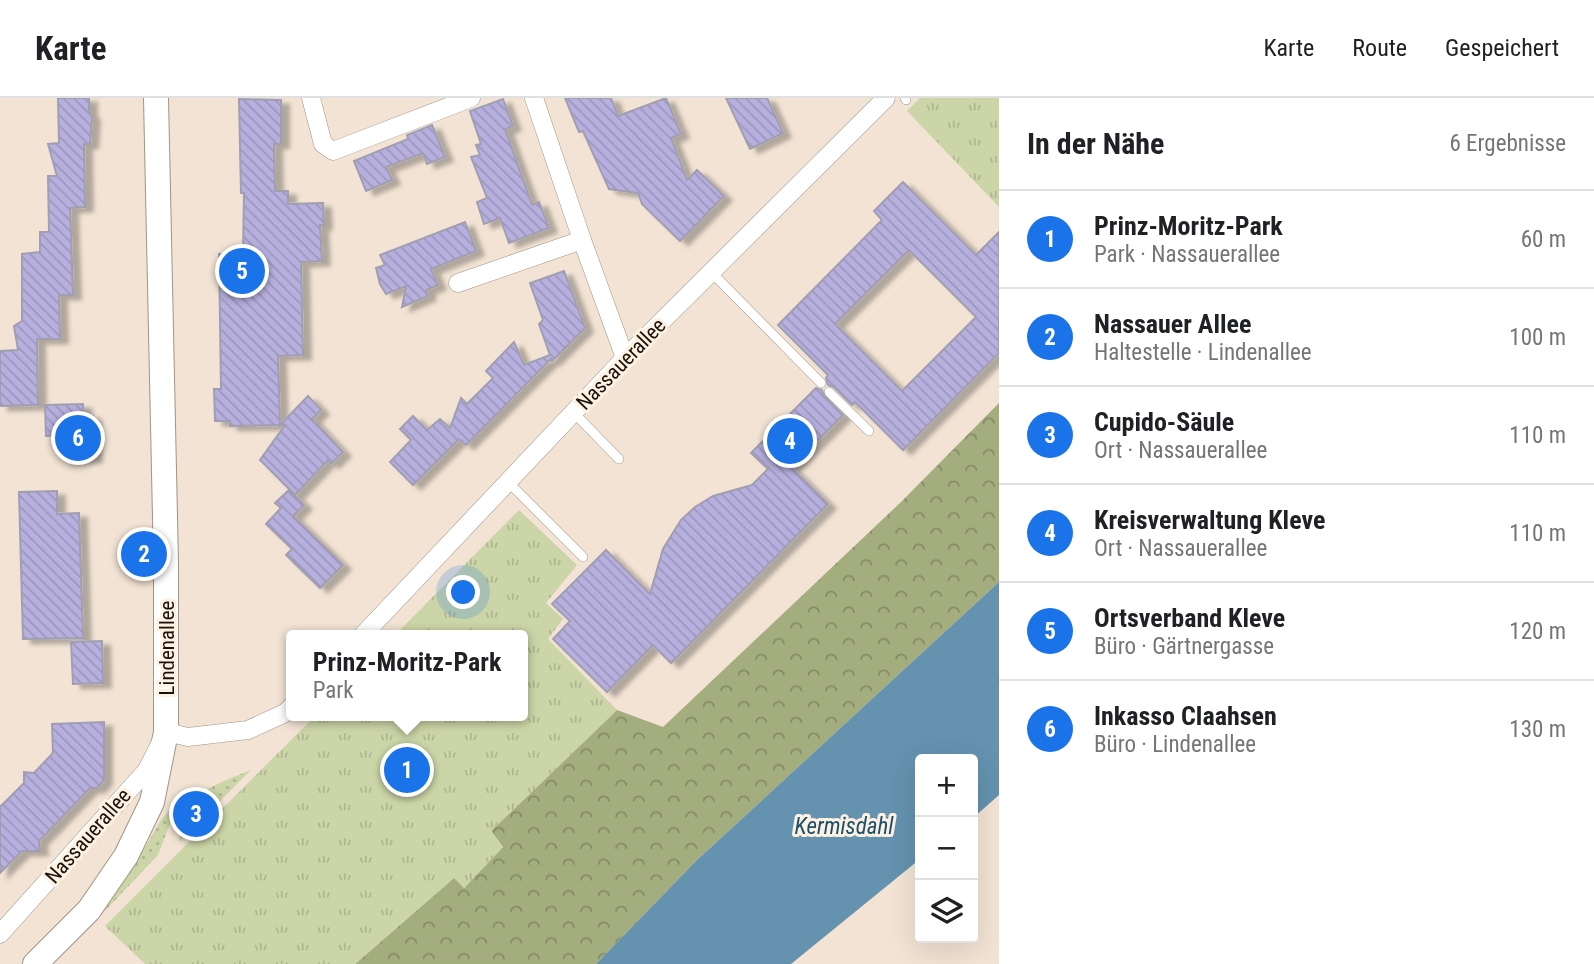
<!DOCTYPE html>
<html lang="de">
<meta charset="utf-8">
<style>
:root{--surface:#fff;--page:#f2f2f2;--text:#202124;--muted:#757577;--line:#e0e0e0;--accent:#1a73e8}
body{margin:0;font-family:"Roboto Condensed",sans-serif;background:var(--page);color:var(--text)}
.controls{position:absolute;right:21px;bottom:21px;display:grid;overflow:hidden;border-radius:7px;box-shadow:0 7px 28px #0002}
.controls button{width:63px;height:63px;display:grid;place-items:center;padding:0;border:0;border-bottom:2px solid var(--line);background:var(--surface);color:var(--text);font:35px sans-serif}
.you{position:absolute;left:464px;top:495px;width:24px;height:24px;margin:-18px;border:5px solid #fff;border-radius:50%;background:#1a73e8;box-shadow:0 0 0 10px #1a73e833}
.badge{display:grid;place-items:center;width:46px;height:46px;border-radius:50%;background:var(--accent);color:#fff;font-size:23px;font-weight:700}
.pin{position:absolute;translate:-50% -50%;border:4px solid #fff;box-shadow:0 2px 7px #0006}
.popup{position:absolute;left:286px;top:532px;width:242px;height:91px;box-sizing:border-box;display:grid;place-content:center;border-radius:7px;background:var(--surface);filter:drop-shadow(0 2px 5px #0005);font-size:23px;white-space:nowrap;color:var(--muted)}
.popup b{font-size:26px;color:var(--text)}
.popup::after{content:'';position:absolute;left:50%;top:100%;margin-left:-14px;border:14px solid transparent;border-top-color:var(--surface)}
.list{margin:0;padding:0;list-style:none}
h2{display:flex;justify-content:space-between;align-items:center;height:91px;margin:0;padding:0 28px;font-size:30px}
h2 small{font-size:23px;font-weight:400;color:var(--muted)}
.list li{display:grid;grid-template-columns:46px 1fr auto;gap:21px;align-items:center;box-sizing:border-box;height:98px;padding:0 28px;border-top:2px solid var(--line)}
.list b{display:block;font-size:26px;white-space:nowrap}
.list p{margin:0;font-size:23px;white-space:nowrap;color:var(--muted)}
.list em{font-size:23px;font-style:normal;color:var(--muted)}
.icon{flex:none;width:38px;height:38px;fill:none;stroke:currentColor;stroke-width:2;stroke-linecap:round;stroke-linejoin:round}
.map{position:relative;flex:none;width:999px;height:866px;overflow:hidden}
header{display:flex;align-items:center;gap:42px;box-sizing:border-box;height:98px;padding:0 35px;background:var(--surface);border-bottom:2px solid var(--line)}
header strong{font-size:33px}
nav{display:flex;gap:38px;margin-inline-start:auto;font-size:24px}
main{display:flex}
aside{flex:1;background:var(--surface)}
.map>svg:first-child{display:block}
</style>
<header>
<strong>Karte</strong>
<nav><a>Karte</a><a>Route</a><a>Gespeichert</a></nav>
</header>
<main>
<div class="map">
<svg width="999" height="866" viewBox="0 0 999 866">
<defs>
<pattern id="grass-dots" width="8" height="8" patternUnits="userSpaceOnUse" patternTransform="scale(1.75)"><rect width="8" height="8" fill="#ccd5a7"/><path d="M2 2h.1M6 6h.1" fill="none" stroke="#aeb68f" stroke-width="1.8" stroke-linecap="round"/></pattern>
<pattern id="forest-crowns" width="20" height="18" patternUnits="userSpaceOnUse" patternTransform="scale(1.75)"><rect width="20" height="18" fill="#a4ad7e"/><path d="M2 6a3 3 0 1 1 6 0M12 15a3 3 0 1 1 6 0" fill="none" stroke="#858b66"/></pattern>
<pattern id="park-tufts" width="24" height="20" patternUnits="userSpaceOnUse" patternTransform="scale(1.75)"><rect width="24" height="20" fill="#ccd5a7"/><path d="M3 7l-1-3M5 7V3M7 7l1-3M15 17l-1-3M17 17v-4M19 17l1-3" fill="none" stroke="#aeb68f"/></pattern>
<pattern id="building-back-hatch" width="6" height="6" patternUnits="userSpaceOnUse" patternTransform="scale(1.75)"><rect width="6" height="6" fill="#b7b0df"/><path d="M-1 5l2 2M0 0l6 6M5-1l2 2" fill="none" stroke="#9d96be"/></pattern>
<filter id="shadow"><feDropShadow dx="8" dy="4.5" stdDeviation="2" flood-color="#0004"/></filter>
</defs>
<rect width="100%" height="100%" fill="#f2e3d4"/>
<g fill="url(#grass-dots)">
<path d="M 251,672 L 179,744 C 181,734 181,721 185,711 C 193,693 234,679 251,672 Z"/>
<polygon points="172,709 175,713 158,757 100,818 98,816 134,768 161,722"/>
</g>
<polygon fill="url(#forest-crowns)" points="999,305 999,484 696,763 596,866 355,866 455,779 464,790 503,749 491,733 617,612 663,629 901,404"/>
<g fill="url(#park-tufts)">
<polygon points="920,0 999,0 999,109 907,13"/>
<polygon points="519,412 577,467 546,505 563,521 548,541 617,612 491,733 503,749 464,790 454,780 355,866 145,866 105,828 315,618 522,618 522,537 395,537"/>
</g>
<polygon fill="#6492af" points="999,484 999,697 973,720 973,661 920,661 920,761 791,866 596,866 696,763"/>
<g fill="url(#building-back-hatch)" stroke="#a09eb0" stroke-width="2" fill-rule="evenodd" filter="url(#shadow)">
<polygon points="58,0 89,0 89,13 92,19 90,46 84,46 85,109 70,110 73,197 59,197 60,241 37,241 38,307 0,308 0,253 18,252 14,228 22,223 22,156 40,154 40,134 49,134 48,78 57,78 48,46 59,45"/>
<polygon points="565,0 611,0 618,18 666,0 681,36 671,40 687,82 697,72 724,98 680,143 642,106 638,95 609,91 583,33 579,34"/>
<polygon points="726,0 767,0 783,35 750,51"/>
<polygon points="239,1 281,2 281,46 274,46 275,93 288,93 288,106 323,105 324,127 320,127 322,163 301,164 303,257 278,258 280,327 230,328 230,323 215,323 214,291 221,291 219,156 243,156 244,95 241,95"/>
<polygon points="503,1 513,28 505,31 532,107 539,104 549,130 509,145 500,120 484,126 477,104 487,100 471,59 480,57 476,47 481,46 470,13"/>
<polygon points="432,27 445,59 427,66 423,55 386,69 392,82 366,93 354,63 408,41 407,37"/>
<path d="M 903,84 L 976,157 L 999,134 L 999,255 L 903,352 L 855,304 L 852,307 L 834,289 L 828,287 L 826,280 L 828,277 L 778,227 L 882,122 L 874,113 ZM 909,152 L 976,219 L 902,293 L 835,226 Z"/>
<polygon points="465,124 476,153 431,171 438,187 426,192 428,198 402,209 406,188 386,196 380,186 376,170 385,167 380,157"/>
<polygon points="564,173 585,230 552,263 551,261 466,347 459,341 413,387 390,364 411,342 400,331 413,318 427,332 440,321 450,330 461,300 467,306 493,280 486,273 514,244 524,267 550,257 539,226 543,222 530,185"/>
<polygon points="816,290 822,292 824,298 843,317 791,369 828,406 671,565 653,547 607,594 553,541 570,523 552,506 606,452 650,496 663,451 681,422 695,409 713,398 752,387 768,371 751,355"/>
<polygon points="308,298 321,312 312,321 343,354 331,366 328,362 295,397 260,362 285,327 280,327"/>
<polygon points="83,306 84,317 93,318 94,360 64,361 63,337 46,338 45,307"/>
<polygon points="289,392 304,407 293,418 343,467 320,490 286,457 292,451 266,426 281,410 275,405"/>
<polygon points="57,393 57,416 79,415 83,540 23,541 19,394"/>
<polygon points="102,543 103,585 73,586 71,544"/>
<polygon points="104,624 104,682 97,690 90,690 39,743 40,753 22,753 0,775 0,709 24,685 24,674 34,675 53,655 52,626"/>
</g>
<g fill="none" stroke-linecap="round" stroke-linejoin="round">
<g stroke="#a19485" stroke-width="10">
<g id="service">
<polyline points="905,0 906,2"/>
<polyline points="712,175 821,285"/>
<polyline points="829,294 869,333"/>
<polyline points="574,315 619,361"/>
<polyline points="509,385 583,459"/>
</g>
</g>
<g stroke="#a19485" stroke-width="19">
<g id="minor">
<polyline points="311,0 323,46 333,53 471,0"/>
<polyline points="534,0 582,142 625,260"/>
<polyline points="458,185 582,142"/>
<polyline points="363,537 625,260 886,0"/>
<polyline points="0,836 147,672 166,634 188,639 248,632 285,615 292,608"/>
</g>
</g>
<g stroke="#a19485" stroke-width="26">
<polyline id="secondary" points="35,866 89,812 126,758 152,704 166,634 166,466 156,0"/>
</g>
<use href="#service" stroke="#fff" stroke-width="9"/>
<use href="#minor" stroke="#fff" stroke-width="18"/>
<use href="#secondary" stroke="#fff" stroke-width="24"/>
</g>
<g text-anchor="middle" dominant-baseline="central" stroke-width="6" stroke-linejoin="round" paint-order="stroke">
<g font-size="21" fill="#17120c" stroke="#fff1e1">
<text transform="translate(621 266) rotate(-46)">Nassauerallee</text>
<text transform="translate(167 550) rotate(-90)">Lindenallee</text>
<text transform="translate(88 738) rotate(-49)">Nassauerallee</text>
</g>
<g font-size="23" font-style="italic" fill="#18506f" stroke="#fff1e1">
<text x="844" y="728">Kermisdahl</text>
</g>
</g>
</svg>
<div class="controls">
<button>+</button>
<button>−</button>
<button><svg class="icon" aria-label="layers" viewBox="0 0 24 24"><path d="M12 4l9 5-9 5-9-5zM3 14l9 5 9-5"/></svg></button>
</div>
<div class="you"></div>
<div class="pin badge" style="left:407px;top:672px">1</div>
<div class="popup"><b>Prinz-Moritz-Park</b>Park</div>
<div class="pin badge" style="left:144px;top:456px">2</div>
<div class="pin badge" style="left:196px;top:716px">3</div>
<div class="pin badge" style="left:790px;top:343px">4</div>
<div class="pin badge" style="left:242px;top:173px">5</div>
<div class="pin badge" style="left:78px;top:340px">6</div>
</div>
<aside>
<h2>In der Nähe<small>6 Ergebnisse</small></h2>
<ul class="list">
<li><span class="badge">1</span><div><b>Prinz-Moritz-Park</b><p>Park · Nassauerallee</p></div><em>60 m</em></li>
<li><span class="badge">2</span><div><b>Nassauer Allee</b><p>Haltestelle · Lindenallee</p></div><em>100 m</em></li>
<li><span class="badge">3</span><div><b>Cupido-Säule</b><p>Ort · Nassauerallee</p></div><em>110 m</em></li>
<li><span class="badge">4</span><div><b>Kreisverwaltung Kleve</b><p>Ort · Nassauerallee</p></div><em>110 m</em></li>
<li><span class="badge">5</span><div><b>Ortsverband Kleve</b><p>Büro · Gärtnergasse</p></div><em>120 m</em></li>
<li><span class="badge">6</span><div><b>Inkasso Claahsen</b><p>Büro · Lindenallee</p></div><em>130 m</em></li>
</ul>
</aside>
</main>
